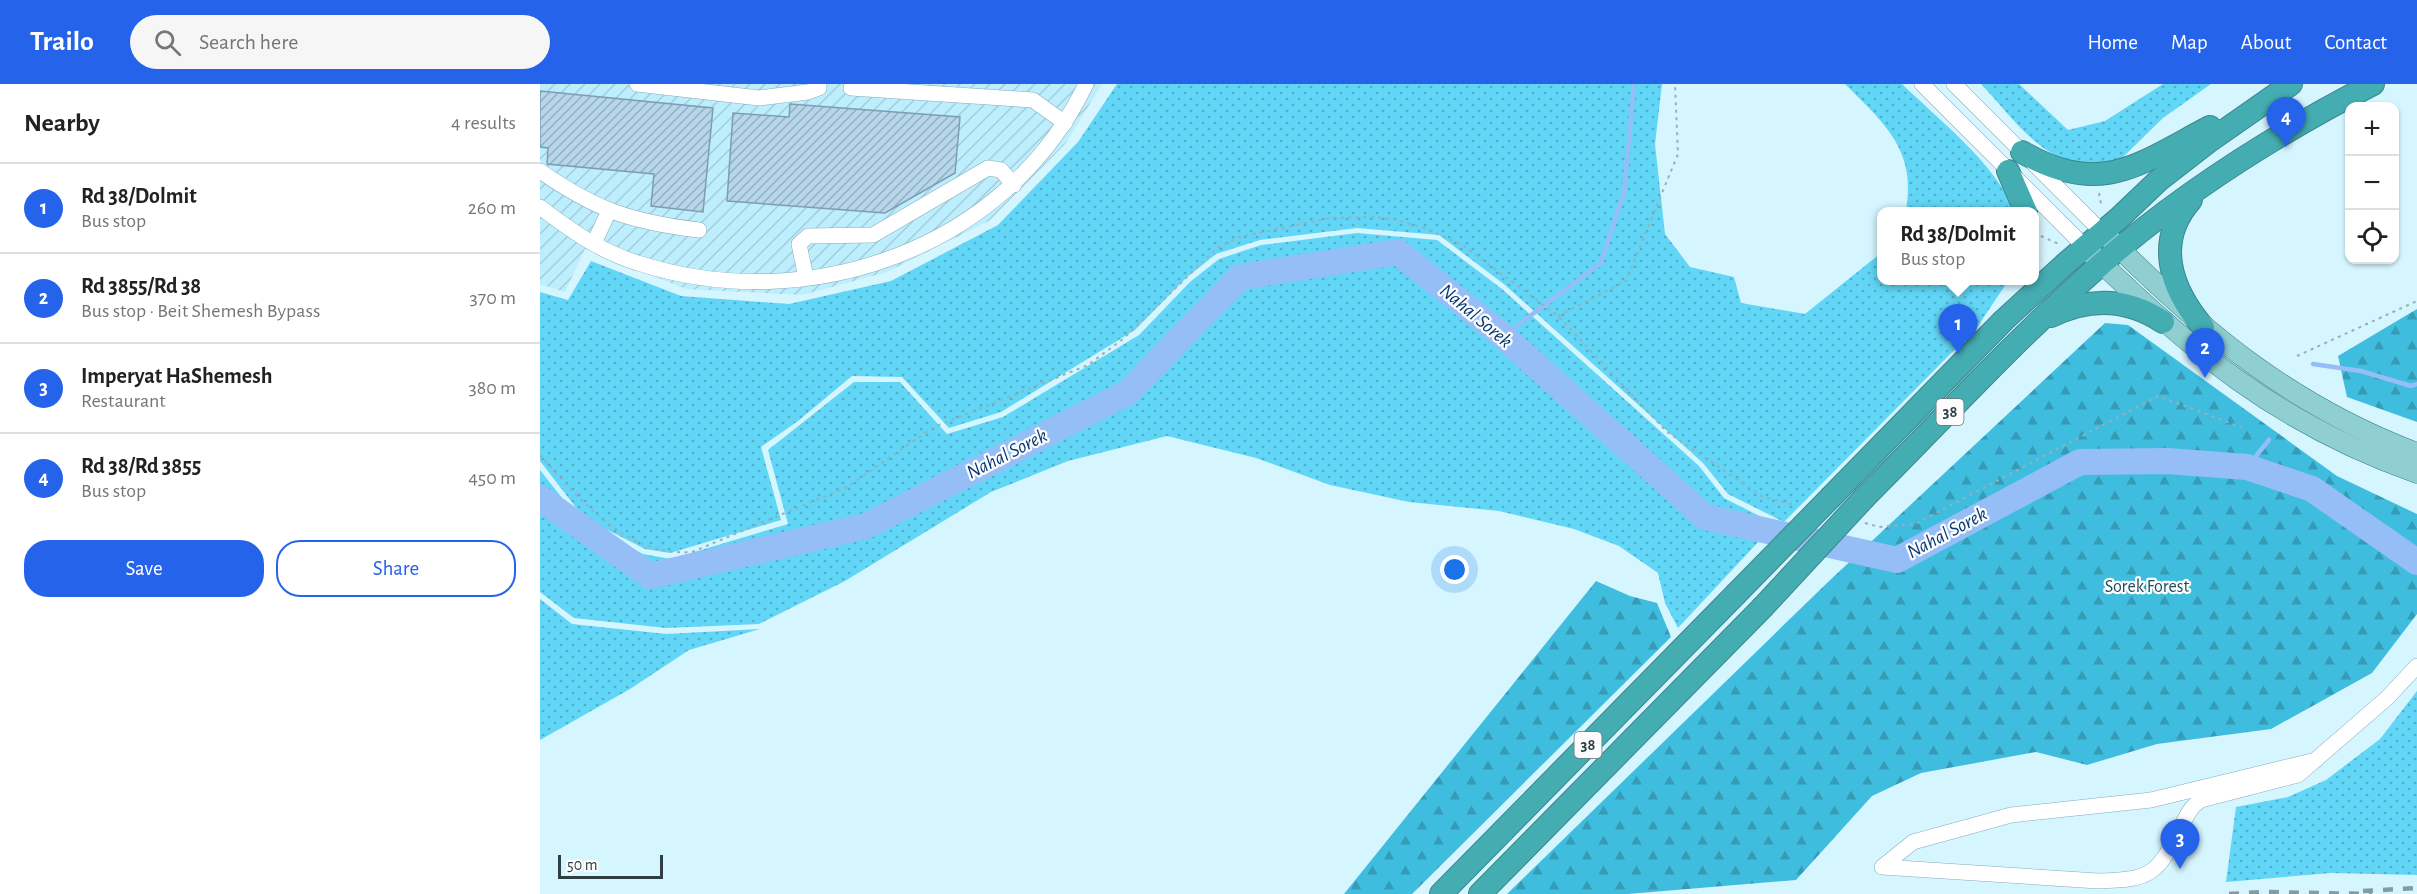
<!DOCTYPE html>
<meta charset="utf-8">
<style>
:root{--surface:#fff;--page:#f6f6f6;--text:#222;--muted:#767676;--line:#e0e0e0;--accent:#2563eb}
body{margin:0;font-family:"Alegreya Sans",sans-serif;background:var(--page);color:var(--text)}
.controls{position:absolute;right:18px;top:18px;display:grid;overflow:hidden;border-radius:12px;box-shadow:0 2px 4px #0004}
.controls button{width:54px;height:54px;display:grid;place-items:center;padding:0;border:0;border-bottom:2px solid var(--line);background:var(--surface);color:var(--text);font:30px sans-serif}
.scale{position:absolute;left:18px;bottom:15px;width:105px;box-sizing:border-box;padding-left:6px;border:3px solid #2e3e43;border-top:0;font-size:16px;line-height:21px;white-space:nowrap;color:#2e3e43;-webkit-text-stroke:4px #fcfcfc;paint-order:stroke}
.you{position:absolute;left:915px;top:486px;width:21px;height:21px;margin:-15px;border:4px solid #fff;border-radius:50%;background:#1a73e8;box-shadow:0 0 0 9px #1a73e833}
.badge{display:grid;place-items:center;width:39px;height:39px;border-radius:50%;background:var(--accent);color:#fff;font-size:20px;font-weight:700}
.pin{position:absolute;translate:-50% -50px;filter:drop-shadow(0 2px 3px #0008)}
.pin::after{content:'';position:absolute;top:32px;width:21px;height:18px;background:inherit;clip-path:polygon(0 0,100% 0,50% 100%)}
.popup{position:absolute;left:1337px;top:123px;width:162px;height:78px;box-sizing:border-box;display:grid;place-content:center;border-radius:12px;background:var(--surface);filter:drop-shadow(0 2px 4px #0005);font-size:20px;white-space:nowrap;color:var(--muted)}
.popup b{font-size:22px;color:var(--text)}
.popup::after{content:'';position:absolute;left:50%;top:100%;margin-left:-12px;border:12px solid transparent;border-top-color:var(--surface)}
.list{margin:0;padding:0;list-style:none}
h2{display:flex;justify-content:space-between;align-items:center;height:78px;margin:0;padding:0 24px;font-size:26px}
h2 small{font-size:20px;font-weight:400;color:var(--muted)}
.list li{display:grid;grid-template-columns:39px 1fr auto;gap:18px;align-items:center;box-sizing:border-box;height:90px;padding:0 24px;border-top:2px solid var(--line)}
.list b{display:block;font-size:22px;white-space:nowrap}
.list p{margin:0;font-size:20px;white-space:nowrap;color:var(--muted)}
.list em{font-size:20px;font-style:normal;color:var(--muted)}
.actions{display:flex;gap:12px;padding:18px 24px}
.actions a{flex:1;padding:14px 0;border:2px solid var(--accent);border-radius:24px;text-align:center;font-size:21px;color:var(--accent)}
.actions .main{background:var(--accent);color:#fff}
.icon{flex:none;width:33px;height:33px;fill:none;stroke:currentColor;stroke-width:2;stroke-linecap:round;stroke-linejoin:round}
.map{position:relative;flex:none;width:1877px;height:810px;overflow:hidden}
header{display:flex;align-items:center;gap:36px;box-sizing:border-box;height:84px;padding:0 30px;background:var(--accent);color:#fff}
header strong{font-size:28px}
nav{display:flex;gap:33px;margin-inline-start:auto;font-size:21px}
.search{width:420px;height:54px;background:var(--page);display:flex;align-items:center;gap:15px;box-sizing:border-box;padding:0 21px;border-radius:33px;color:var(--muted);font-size:22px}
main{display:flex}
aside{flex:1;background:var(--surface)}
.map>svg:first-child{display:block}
</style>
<header>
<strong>Trailo</strong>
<div class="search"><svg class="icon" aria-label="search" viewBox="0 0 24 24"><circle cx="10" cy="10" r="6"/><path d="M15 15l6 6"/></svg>Search here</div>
<nav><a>Home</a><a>Map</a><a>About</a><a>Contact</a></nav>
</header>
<main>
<aside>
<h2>Nearby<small>4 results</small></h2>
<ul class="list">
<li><span class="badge">1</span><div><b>Rd 38/Dolmit</b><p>Bus stop</p></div><em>260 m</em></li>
<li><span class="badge">2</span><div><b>Rd 3855/Rd 38</b><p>Bus stop · Beit Shemesh Bypass</p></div><em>370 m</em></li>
<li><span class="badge">3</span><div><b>Imperyat HaShemesh</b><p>Restaurant</p></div><em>380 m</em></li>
<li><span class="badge">4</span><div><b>Rd 38/Rd 3855</b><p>Bus stop</p></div><em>450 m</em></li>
</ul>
<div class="actions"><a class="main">Save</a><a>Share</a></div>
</aside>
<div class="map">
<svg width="1877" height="810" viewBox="0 0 1877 810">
<defs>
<pattern id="industrial-furrows" width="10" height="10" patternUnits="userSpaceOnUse" patternTransform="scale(1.5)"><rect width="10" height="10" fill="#bceefe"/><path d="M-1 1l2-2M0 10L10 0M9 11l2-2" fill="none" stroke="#a2cddb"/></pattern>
<pattern id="grass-dots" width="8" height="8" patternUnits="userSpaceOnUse" patternTransform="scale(1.5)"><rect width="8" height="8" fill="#61d6f6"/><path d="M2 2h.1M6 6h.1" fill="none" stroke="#50afc9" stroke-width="1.8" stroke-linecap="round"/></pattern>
<pattern id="forest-firs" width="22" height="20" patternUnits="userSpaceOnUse" patternTransform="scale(1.5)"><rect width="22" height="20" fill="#3fbdde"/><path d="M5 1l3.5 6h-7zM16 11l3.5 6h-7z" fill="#359bb6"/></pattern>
<pattern id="building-hatch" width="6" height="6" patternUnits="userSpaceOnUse" patternTransform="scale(1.5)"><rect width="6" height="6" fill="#b6d6eb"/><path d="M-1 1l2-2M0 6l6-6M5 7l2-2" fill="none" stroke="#94afc0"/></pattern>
</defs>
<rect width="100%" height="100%" fill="#d5f5ff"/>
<polygon fill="url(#industrial-furrows)" points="0,0 562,0 526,59 449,137 347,188 262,211 146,205 45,165 25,208 0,200"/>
<g fill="url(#grass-dots)">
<polygon points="577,0 1122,0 1115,60 1125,150 1150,183 1194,193 1201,219 1265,230 1341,169 1342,196 1468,197 1438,242 1244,438 1188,410 1163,379 965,201 899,151 817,144 720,156 676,170 646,194 595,246 461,328 409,344 362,293 312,292 258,337 221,363 241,436 130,469 105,465 44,434 0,377 0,208 28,216 51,177 141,212 249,220 351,197 458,141 538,58"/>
<path d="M 1305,0 L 1362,0 C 1398,35 1457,81 1474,127 L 1366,127 C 1377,66 1344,39 1305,0 Z"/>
<path d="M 1441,0 L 1479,0 L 1528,46 L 1565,37 L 1623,0 L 1671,0 L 1623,34 L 1578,78 C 1567,79 1556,80 1545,80 C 1501,78 1469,29 1441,0 Z"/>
<polygon points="817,149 897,156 962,205 1159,382 1184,414 1235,440 1138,544 1125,519 1118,489 1079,462 1034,445 959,427 869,418 790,401 716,374 627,352 528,377 451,408 305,497 219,540 126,544 34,534 0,508 0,386 41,438 103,470 131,475 248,440 228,366 314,298 360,298 407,350 463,333 599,251 650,198 679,175 721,161"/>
<polygon points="0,515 32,540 126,550 220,545 149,566 90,605 0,656"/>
<polygon points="1877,607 1877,791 1791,789 1686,798 1696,723 1748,713 1786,696 1840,655"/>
</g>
<g fill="url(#forest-firs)">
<polygon points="1877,225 1877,338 1807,313 1798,272"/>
<polygon points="1565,239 1588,241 1797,392 1877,430 1877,530 1832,589 1731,645 1617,660 1547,681 1496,668 1381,689 1332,712 1256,796 1088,810 967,810 1288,498"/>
<polygon points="1056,497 1090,512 1117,519 1131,553 872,810 804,810"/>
</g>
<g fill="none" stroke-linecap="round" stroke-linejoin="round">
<g stroke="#95bef7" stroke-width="4.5">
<polyline points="963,252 1061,179 1084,108 1094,0"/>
<polyline points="1773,280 1821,287 1871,302 1877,300"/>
<polyline points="1707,383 1729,356"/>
</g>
<polyline stroke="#95bef7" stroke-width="26" points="0,414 110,492 326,442 587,309 700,193 858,168 963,252 1165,433 1357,476 1540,378 1627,377 1707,383 1772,405 1877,478"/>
</g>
<g fill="url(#building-hatch)" stroke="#7f9db2" stroke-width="1.5">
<polygon points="0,7 173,24 163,128 111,122 114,90 7,80 8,64 0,63"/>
<polygon points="250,20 420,33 415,89 345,129 187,117 193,29 249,33"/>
</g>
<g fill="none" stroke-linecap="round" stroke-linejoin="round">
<g stroke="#86adb9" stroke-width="16">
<g id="minor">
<polyline points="97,0 219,14 268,8 279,4 279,0"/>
<polyline points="1382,0 1545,163"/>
<polyline points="1414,0 1562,148"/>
<polyline points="311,4 493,16 525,39"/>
<path d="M 0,87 C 56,126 91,138 159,146"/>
<path d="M 0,123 C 30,146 61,168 98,179 C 268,234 467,165 546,0"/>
<polyline points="54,159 69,127"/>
<polyline points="266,194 259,160 268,152 333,151 448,84 461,86 474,101"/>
<path d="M 1776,676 L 1611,716 L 1471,731 L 1373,758 L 1342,783 L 1558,797 C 1612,796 1618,790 1642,741 C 1648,730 1650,723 1661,716 L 1758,691 L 1847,614 L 1877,582"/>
</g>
</g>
<g stroke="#3c868b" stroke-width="21">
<g id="major">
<path d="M 1570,155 C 1663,248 1752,322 1877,369"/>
<path d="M 1545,163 C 1649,265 1737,340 1877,389"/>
</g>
</g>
<g stroke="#3c868b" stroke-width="24">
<g id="highway">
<path d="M 1482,68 C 1561,114 1599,80 1670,43"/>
<polyline points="1468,87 1486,128"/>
<path d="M 1651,116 C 1614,158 1631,205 1663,243"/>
<path d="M 1511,232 C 1550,213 1587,214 1623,238"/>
<polyline points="1292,412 1464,236 1524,181 1578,135 1619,96 1668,58 1751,0"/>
<path d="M 1325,413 C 1397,341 1466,266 1541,198 C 1627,119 1730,53 1833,0"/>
<polyline points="901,810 1195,511"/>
<polyline points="940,810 1222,524"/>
</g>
</g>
<g stroke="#96b0b9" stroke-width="2" stroke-dasharray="3 4.5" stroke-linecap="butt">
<polyline points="1559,109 1561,120"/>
<polyline points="1494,149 1519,160"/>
<polyline points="1018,232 1086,197 1138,70 1135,0"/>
<polyline points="1757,272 1877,217"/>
<path d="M 0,371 C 40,416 86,473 152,468 L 307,403 L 394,343 L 548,281 L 583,255 L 677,164 L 699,153 L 790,134 L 834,133 L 856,136 L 882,143 L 924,162 L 1018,232 L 1126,347 L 1223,413 L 1256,421"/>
<polyline points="1325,439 1339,443 1375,440 1618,312 1706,345"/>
</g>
<use href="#minor" stroke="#fff" stroke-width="15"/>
<use href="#major" stroke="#8fced1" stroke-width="20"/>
<use href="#highway" stroke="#44adb2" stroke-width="22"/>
<g stroke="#839ba2" stroke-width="4.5" stroke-dasharray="10 10" stroke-linecap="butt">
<polyline points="1823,807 1877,804"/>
<polyline points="1689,810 1724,808 1832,810"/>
</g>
<g stroke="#3c868b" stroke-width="24" stroke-linecap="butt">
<g id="highway-bridge">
<polyline points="1195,511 1292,412"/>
<polyline points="1222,524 1325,413"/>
</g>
</g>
<use href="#highway-bridge" stroke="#44adb2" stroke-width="22"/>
</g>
<g text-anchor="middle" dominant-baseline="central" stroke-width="4.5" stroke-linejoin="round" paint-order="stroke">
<g fill="#fcfcfc" stroke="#6c777a" stroke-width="1.5">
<rect x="1396.5" y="315" width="27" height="26" rx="4.5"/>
<rect x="1034.5" y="648" width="27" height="26" rx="4.5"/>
</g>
<g font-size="16" font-weight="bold" fill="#2e3e43">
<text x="1410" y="328">38</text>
<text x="1048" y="661">38</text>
</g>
<g font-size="18" fill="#1b4f5d" stroke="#fcfcfc">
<text x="1607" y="503">Sorek Forest</text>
</g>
<g font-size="20" font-style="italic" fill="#073978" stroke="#fcfcfc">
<text transform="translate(936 232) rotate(40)">Nahal Sorek</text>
<text transform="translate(467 370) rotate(-27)">Nahal Sorek</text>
<text transform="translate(1407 449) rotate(-28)">Nahal Sorek</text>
</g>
</g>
</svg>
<div class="controls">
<button>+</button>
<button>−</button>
<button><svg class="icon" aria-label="locate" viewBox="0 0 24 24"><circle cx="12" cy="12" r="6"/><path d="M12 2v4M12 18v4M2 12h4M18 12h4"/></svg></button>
</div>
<div class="scale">50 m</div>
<div class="you"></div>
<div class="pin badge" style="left:1418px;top:270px">1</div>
<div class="popup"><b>Rd 38/Dolmit</b>Bus stop</div>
<div class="pin badge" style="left:1665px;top:294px">2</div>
<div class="pin badge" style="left:1640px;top:785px">3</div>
<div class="pin badge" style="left:1746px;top:63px">4</div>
</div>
</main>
